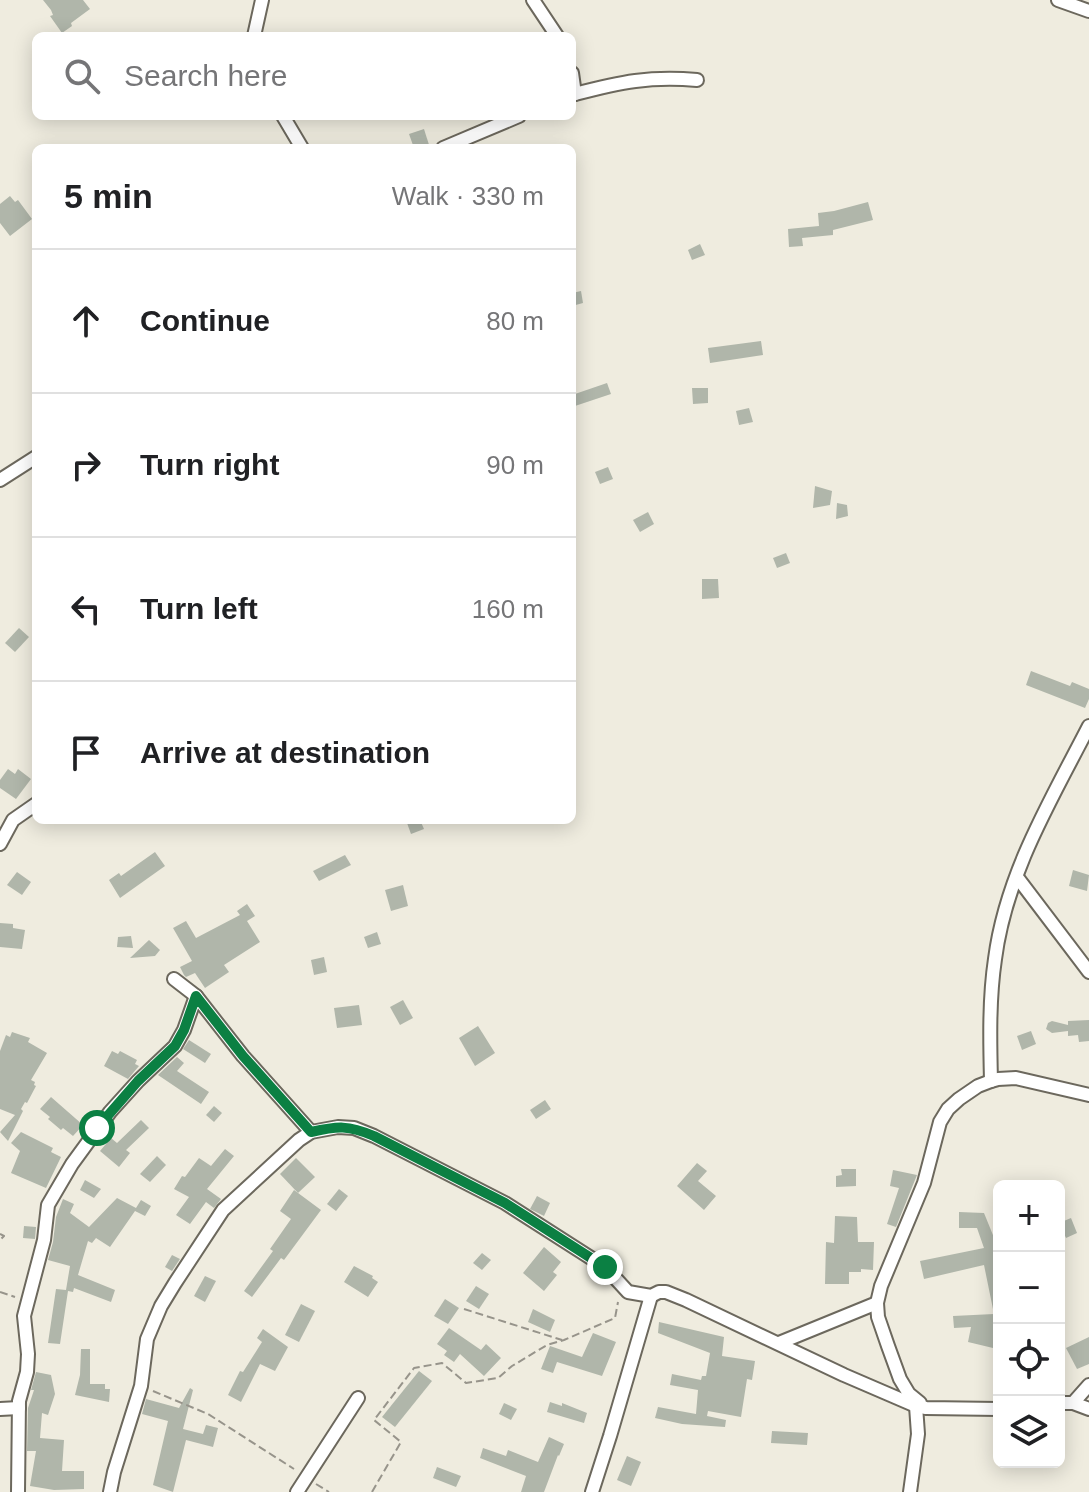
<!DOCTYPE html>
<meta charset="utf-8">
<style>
:root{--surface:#fff;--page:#f6f6f6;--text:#202124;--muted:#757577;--line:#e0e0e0}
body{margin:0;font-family:Arial,sans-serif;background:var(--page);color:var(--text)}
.controls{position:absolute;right:24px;bottom:24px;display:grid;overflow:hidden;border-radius:12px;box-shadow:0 4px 20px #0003}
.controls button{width:72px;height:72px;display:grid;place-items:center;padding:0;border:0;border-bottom:2px solid var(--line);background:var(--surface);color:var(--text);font:40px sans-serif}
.stop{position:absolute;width:24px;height:24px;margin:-18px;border:6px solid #0b8043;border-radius:50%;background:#fff}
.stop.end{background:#0b8043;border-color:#fff;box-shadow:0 2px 8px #0008}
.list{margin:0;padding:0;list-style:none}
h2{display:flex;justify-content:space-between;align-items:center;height:104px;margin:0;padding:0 32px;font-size:34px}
h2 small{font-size:26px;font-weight:400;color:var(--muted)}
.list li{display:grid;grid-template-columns:52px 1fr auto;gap:24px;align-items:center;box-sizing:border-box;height:144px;padding:0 32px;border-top:2px solid var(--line)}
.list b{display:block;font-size:30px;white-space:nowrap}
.list em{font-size:26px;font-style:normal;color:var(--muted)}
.icon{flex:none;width:44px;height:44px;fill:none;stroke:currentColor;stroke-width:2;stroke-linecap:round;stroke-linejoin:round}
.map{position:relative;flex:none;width:1089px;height:1492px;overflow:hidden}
.search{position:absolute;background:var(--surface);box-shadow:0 4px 20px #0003;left:32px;top:32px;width:544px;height:88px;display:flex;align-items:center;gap:20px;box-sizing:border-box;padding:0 28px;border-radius:12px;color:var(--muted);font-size:30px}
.panel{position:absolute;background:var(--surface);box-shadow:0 4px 20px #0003;left:32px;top:144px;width:544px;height:680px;border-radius:12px}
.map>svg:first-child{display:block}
</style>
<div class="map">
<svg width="1089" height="1492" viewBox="0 0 1089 1492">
<rect width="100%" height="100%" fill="#efecdf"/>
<g fill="#b0b6aa">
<polygon points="43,0 83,0 90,9 71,23 72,26 62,33 50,16 53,15 51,10"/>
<polygon points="424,129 430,148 414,148 409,134"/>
<polygon points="10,196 15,202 18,200 32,219 10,236 0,223 0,204"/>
<polygon points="868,202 873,220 833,230 833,235 802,238 803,246 789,247 788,229 819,226 818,213 834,211"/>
<polygon points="700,244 705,255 692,260 688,250"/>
<polygon points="581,291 583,303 572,306 572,293"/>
<polygon points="761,341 763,355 710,363 708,348"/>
<polygon points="607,383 611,394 572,407 572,395"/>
<polygon points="692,388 708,388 708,403 693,404"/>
<polygon points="749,408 753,422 739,425 736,411"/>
<polygon points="608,467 613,479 600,484 595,472"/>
<polygon points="815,486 832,491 830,505 813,508"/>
<polygon points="837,503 847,505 848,516 836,519"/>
<polygon points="648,512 654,524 640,532 633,520"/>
<polygon points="786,553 790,563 777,568 773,558"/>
<polygon points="702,579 718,579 719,598 702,599"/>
<polygon points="19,628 29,637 15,652 5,643"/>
<polygon points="1031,671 1070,686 1072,682 1089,689 1089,699 1085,708 1026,685"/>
<polygon points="8,769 15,774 18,769 31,779 16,799 0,788 0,780"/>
<polygon points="415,820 420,820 424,829 411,834 407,823"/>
<polygon points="155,852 165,866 120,898 109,880 119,873 121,876"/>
<polygon points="345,855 351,865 319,881 313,871"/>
<polygon points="1073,870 1089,875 1087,891 1069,886"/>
<polygon points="17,872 31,882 22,895 7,885"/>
<polygon points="403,885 408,906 391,911 385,890"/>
<polygon points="247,904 255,916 247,921 260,942 224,965 229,972 205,988 195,973 186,977 184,975 180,967 192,961 173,928 186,921 196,938 240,915 237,911"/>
<polygon points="0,923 13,924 13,928 25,930 22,949 0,947"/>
<polygon points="377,932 381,944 368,948 364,937"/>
<polygon points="131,936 133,948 117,947 118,937"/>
<polygon points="149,940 160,950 155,956 130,958"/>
<polygon points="324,957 327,972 314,975 311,960"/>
<polygon points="403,1000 413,1018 400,1025 390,1007"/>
<polygon points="359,1005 362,1025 337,1028 334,1008"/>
<polygon points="1089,1020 1089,1041 1079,1042 1078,1035 1068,1036 1068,1031 1052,1033 1046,1029 1048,1023 1052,1021 1068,1025 1068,1021"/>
<polygon points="478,1026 495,1053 475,1066 459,1038"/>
<polygon points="1031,1031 1036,1044 1022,1050 1017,1036"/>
<polygon points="12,1032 30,1038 28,1042 47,1053 31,1080 35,1082 34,1085 36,1086 27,1103 25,1102 21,1109 23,1111 8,1141 0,1132 15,1115 0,1109 0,1051 6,1035 10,1037"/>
<polygon points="189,1040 211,1054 205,1063 183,1049"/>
<polygon points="112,1051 118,1054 120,1051 137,1060 135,1064 139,1066 128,1079 104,1066"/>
<polygon points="177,1057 184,1063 177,1071 209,1092 201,1104 158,1075"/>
<polygon points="51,1097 83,1125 73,1136 63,1128 61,1130 48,1119 50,1117 40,1109"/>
<polygon points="545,1100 551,1109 536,1119 530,1110"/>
<polygon points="214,1106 222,1113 214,1122 206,1115"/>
<polygon points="141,1120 149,1128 126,1150 130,1153 119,1167 100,1151 111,1138 117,1143"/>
<polygon points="21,1132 53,1148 51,1152 61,1157 46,1188 11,1173 20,1151 11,1143"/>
<polygon points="225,1149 234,1156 207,1189 221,1199 214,1208 206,1202 190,1224 176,1215 189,1197 174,1189 182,1176 185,1177 199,1158 211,1166"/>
<polygon points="157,1156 166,1165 150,1182 140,1174"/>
<polygon points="296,1158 315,1177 298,1193 280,1174"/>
<polygon points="697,1163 707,1171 698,1181 716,1196 704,1210 677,1186"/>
<polygon points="841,1169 856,1169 856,1186 836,1187 836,1176 842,1175"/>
<polygon points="893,1170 917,1175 896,1227 887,1224 899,1188 890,1186"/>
<polygon points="85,1180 101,1189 94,1198 80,1190"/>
<polygon points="339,1189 348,1196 336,1211 327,1204"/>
<polygon points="294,1190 321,1210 284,1260 281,1258 252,1297 244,1291 273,1251 270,1249 291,1219 280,1211"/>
<polygon points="537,1196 550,1203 544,1216 530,1209"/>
<polygon points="117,1198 136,1208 141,1200 151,1206 145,1216 135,1211 110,1247 96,1238 92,1243 88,1241 78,1275 115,1290 111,1302 74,1288 73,1292 68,1291 60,1344 48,1343 56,1289 66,1290 70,1266 48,1260 53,1242 56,1217 63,1199 74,1204 70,1213 89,1227"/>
<polygon points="959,1212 984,1213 997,1245 999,1244 999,1261 995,1262 999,1281 999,1347 993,1348 968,1342 971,1327 954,1328 953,1316 994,1314 984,1265 924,1279 920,1261 984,1248 977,1228 959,1228"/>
<polygon points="835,1216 857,1217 858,1242 874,1242 873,1270 861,1269 861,1272 849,1272 849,1284 825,1284 826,1242 834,1243"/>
<polygon points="1071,1218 1077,1233 1066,1238 1059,1223"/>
<polygon points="24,1226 36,1227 35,1239 23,1238"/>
<polygon points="544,1247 561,1262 553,1272 557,1275 544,1291 523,1273"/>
<polygon points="482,1253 491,1260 482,1270 473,1263"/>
<polygon points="172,1255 180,1259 172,1271 165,1267"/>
<polygon points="354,1266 373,1276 372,1278 378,1282 368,1297 344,1282"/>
<polygon points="205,1276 216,1281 205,1302 194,1296"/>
<polygon points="476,1286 489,1294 479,1309 466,1301"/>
<polygon points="445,1299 459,1308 448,1324 434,1316"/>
<polygon points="301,1304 315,1311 299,1342 285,1335"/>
<polygon points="533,1309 555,1320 550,1332 528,1322"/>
<polygon points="659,1322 724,1337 722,1356 755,1361 752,1380 747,1379 741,1417 708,1411 707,1416 726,1420 725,1427 682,1424 655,1418 658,1407 696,1414 698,1390 670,1385 672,1374 701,1380 702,1376 706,1376 710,1353 658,1333"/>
<polygon points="449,1328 481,1350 486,1344 501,1358 484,1376 460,1354 454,1362 444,1355 447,1351 437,1344"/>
<polygon points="263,1329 288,1347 275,1371 260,1364 241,1402 228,1395 240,1371 243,1372 262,1342 257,1338"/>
<polygon points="593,1333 616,1342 602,1376 557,1362 553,1373 541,1369 550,1346 582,1357"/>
<polygon points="1089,1337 1089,1364 1077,1369 1066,1348"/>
<polygon points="81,1349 90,1349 90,1384 105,1384 105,1389 110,1389 109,1402 75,1395 80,1375"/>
<polygon points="419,1371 432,1381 395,1427 382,1417"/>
<polygon points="36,1372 51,1375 55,1394 48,1415 42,1413 40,1438 64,1440 62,1471 84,1471 84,1489 54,1490 30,1486 36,1451 27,1451 28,1408 34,1390 31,1390"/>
<polygon points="190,1388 193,1390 183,1429 203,1434 206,1425 218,1428 213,1447 186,1440 173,1492 153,1485 168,1421 142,1414 146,1399 179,1408"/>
<polygon points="550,1402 562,1406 562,1403 587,1413 584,1423 547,1412"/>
<polygon points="504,1403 517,1409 511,1420 499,1414"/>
<polygon points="772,1431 808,1433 807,1445 771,1443"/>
<polygon points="549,1437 564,1444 559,1456 558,1455 544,1492 521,1492 526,1476 480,1458 483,1448 506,1456 508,1450 538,1462"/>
<polygon points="627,1456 641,1462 631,1486 617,1480"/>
<polygon points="437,1467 461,1476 456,1487 433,1478"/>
</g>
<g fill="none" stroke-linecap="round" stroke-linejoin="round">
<g stroke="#6c685d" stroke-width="16">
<g id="street">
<polyline points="533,0 557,36"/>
<polyline points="1058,0 1089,11"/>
<polyline points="254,36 262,0"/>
<polyline points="572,73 575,94 572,95"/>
<path d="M 575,94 C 621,82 649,76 697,80"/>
<polyline points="283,116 302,148"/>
<polyline points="443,148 519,116"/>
<polyline points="0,480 36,457"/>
<polyline points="0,844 13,820 36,804"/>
<polyline points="1017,877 1089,972"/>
<polyline points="174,979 196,996 243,1056 311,1132"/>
<path d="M 991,1081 C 990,1041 989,999 995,959 C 1006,874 1051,800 1089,726"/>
<polyline points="779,1343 877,1303"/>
<polyline points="920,1403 909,1394 900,1379 888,1346 878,1317 877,1303 881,1286 924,1183 940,1122 948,1109 959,1099 978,1086 991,1081 998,1079 1016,1078 1089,1095"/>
<polyline points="1059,1403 1073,1403 1089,1409"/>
<polyline points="1073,1403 1089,1385"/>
<polyline points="0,1409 19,1408"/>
<polyline points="18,1492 19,1401 27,1372 28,1354 24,1316 44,1240 48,1205 72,1164 110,1112 138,1081 175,1046 184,1030 196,996"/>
<polyline points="110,1492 114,1472 141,1386 147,1339 161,1306 175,1283 223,1210 299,1140 311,1132 338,1127 354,1128 374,1136 505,1203 605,1267 628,1292 651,1296 659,1292 666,1292 686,1300 844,1375 916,1406 926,1408 999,1409"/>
<polyline points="297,1492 358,1398"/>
<polyline points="592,1492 610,1436 651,1296"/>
<polyline points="910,1492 918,1434 916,1406"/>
</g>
</g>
<g stroke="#97948b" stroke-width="2" stroke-dasharray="8 4" stroke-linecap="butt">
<polyline points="0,1234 4,1236 0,1240"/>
<polyline points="0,1292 15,1297"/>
<polyline points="464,1309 562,1340"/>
<polyline points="153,1391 208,1414 294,1469"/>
<polyline points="316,1484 329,1492"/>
<polyline points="372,1492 401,1442 374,1420 414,1368 442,1363 466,1383 498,1378 512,1366 547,1345 564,1340 615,1318 618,1302"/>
</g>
<use href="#street" stroke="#fff" stroke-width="12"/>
</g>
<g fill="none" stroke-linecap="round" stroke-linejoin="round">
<path stroke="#0b8043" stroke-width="10" d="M 97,1128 L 138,1081 L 175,1046 L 184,1030 L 196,996 L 243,1056 L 311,1132 C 338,1126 348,1125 374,1136 L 505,1203 L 605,1267"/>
</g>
</svg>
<div class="controls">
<button>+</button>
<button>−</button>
<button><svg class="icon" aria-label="locate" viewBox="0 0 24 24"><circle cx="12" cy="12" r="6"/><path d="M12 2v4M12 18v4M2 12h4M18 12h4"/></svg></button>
<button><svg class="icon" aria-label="layers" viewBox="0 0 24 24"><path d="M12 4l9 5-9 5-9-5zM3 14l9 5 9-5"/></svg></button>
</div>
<div class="stop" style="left:97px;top:1128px"></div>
<div class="stop end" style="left:605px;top:1267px"></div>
<div class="search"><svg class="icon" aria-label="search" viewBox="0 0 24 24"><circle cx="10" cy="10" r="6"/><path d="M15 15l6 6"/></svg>Search here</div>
<section class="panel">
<h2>5 min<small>Walk · 330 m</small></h2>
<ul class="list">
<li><svg class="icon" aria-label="ahead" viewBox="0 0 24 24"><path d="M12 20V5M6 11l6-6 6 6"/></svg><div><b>Continue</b></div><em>80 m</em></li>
<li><svg class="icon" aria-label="right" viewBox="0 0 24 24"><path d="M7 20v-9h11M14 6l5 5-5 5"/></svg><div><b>Turn right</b></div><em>90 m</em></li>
<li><svg class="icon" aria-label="left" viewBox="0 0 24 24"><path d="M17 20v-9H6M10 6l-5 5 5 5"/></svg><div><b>Turn left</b></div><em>160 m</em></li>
<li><svg class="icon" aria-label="arrive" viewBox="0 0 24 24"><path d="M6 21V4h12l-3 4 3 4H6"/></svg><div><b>Arrive at destination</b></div></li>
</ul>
</section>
</div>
